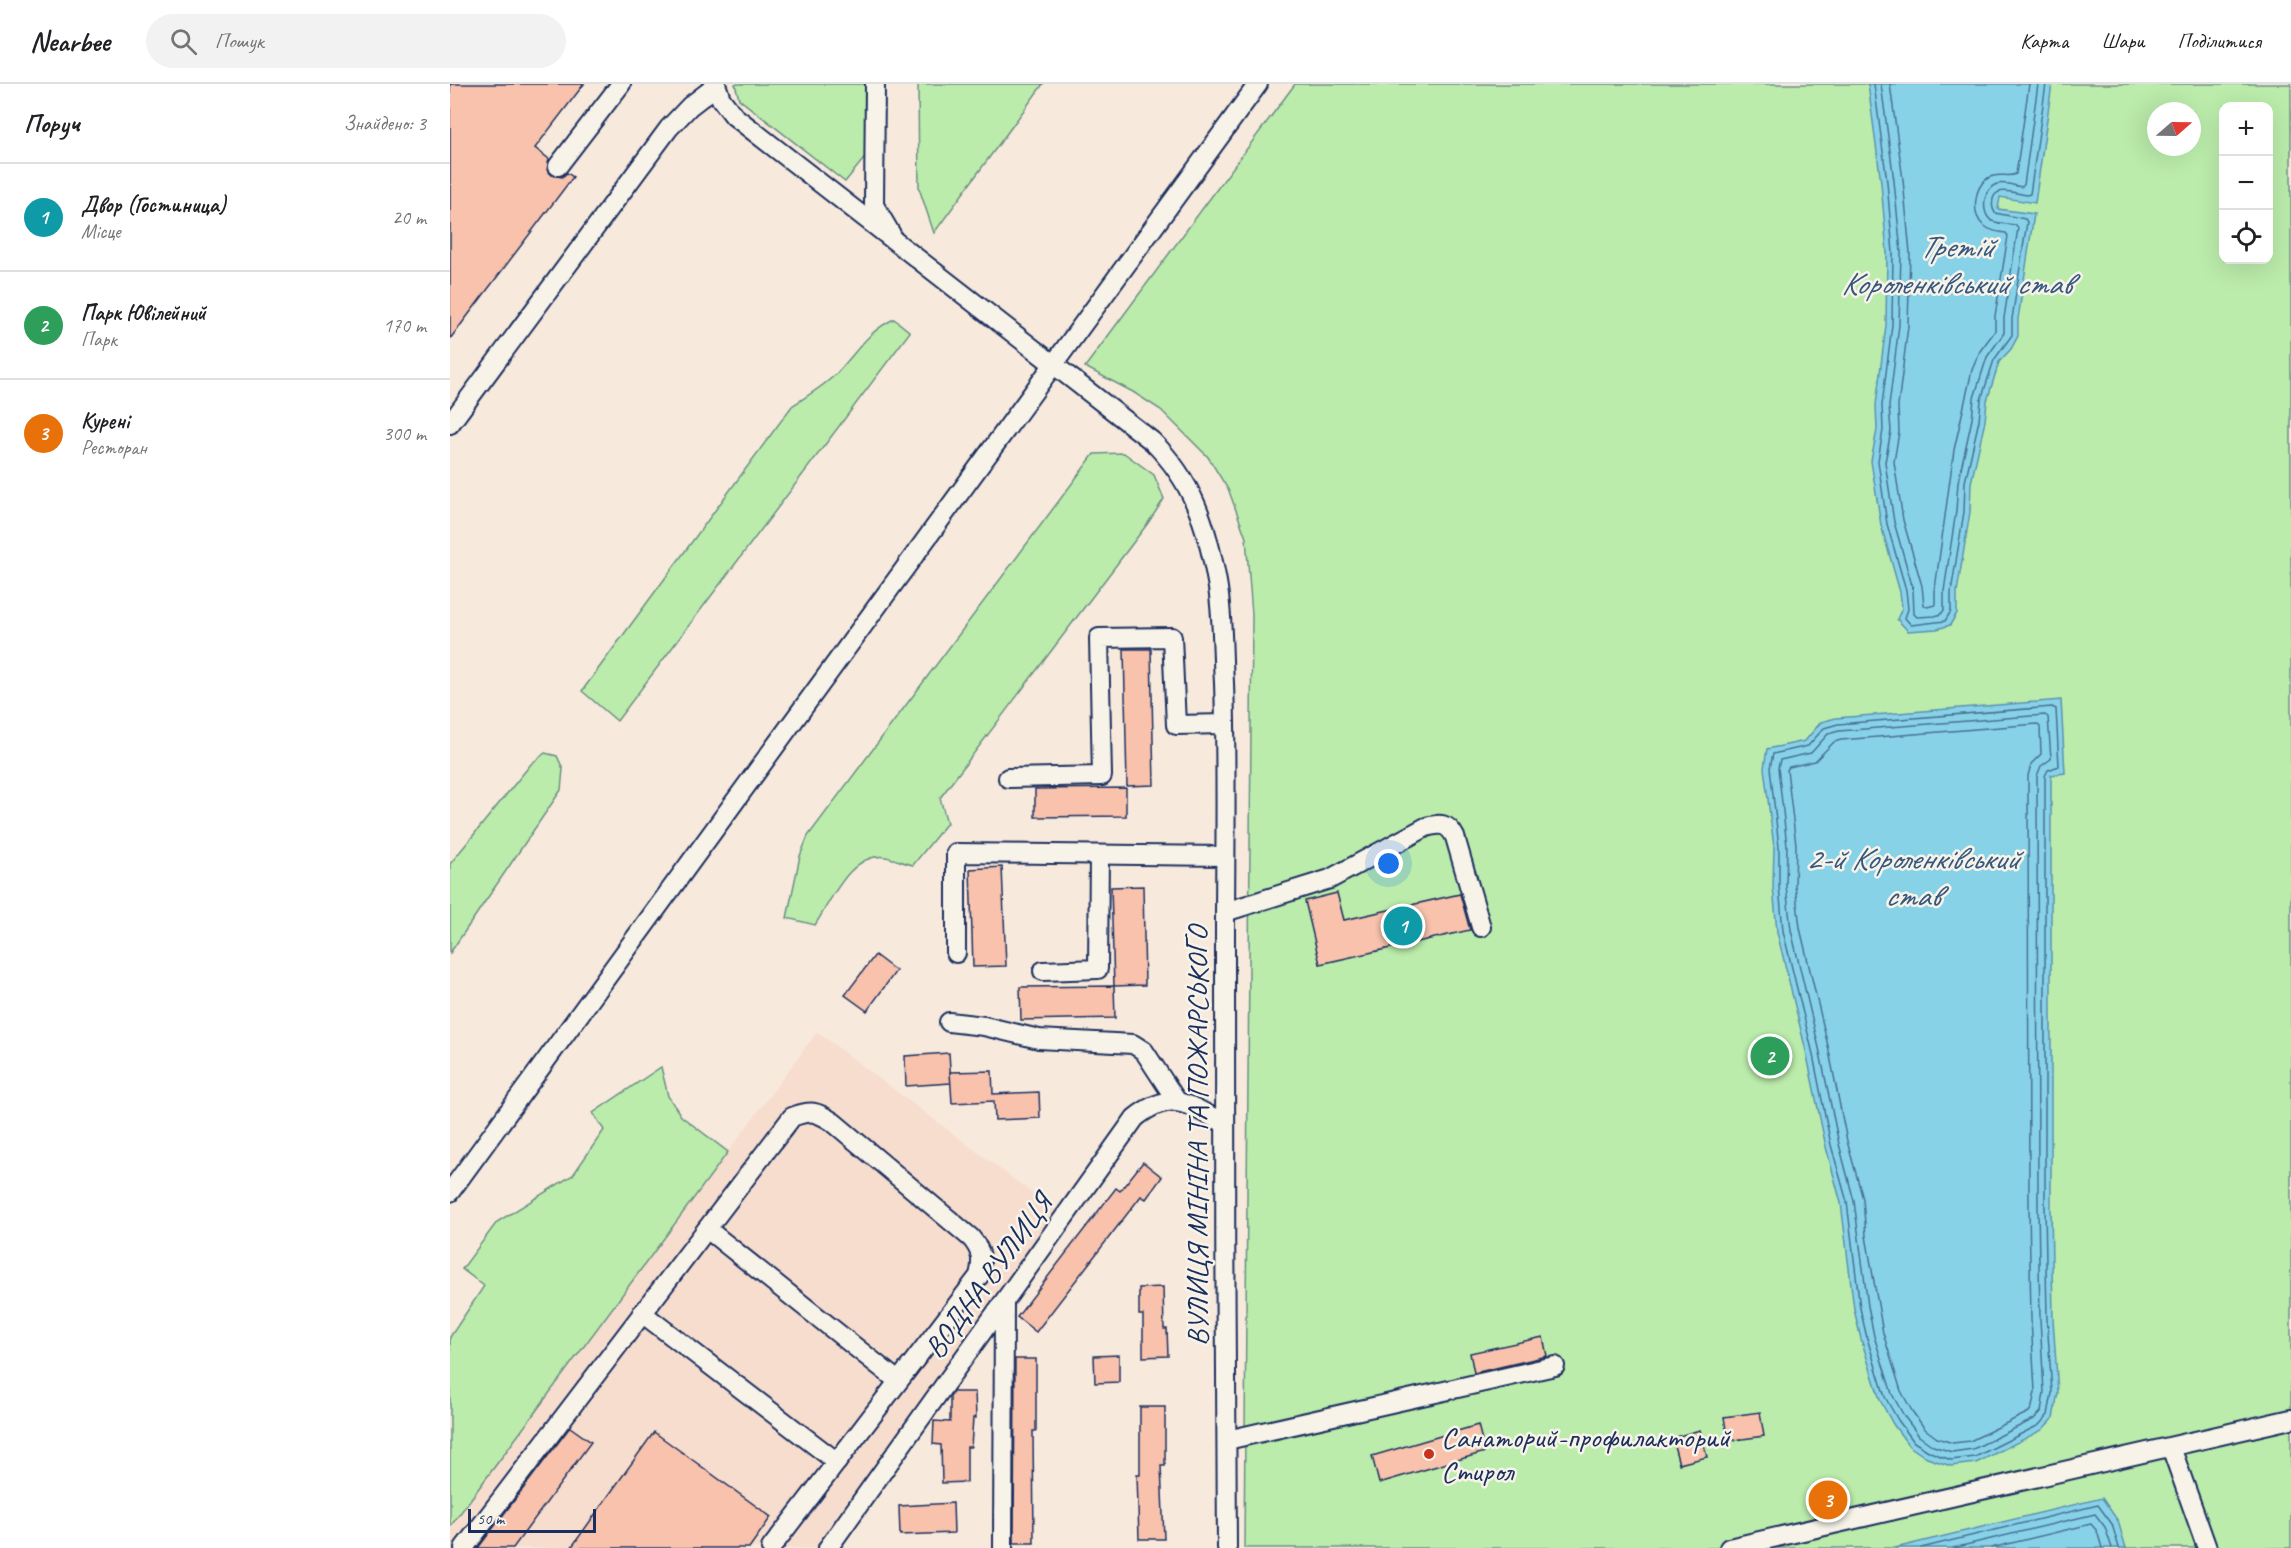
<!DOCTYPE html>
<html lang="uk">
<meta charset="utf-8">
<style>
:root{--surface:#fff;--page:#f2f2f2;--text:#202124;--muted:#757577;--line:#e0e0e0;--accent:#c8321e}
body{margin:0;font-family:Caveat,sans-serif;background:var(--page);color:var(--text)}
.controls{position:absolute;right:18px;top:18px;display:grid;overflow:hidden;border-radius:12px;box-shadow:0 6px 24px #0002}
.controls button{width:54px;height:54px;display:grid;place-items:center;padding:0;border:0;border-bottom:2px solid var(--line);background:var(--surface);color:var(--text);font:30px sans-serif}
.compass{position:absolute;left:1697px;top:18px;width:54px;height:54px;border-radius:50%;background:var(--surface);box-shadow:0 6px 24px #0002;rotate:70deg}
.scale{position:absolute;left:18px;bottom:15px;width:128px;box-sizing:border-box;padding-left:6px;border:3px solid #1b2f5e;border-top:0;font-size:16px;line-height:21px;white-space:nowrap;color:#1b2f5e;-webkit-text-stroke:4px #f7f3e8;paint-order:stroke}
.you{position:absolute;left:939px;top:780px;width:21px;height:21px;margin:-15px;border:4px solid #fff;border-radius:50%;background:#1a73e8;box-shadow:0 0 0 9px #1a73e833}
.badge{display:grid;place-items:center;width:39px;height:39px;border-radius:50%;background:var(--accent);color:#fff;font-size:20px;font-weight:700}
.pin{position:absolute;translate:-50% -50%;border:3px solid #fff;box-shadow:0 2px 6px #0006}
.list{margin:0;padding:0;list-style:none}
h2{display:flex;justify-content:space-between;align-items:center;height:78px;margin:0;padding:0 24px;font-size:26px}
h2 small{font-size:20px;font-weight:400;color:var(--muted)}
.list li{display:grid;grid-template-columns:39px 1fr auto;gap:18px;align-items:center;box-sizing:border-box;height:108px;padding:0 24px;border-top:2px solid var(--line)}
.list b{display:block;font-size:22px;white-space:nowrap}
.list p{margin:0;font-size:20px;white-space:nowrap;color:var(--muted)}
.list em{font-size:20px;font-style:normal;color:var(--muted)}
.icon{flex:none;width:33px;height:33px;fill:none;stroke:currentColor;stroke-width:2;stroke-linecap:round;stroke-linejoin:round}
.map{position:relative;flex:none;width:1841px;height:1464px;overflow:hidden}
header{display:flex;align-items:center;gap:36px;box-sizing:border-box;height:84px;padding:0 30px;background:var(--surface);border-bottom:2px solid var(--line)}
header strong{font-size:28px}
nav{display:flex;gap:33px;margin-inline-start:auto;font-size:21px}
.search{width:420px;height:54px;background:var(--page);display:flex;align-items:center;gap:15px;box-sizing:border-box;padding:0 21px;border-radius:33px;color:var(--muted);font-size:22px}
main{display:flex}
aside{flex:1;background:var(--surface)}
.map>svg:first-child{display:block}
</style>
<header>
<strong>Nearbee</strong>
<div class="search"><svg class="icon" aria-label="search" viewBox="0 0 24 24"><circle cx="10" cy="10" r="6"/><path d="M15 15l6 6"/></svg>Пошук</div>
<nav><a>Карта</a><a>Шари</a><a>Поділитися</a></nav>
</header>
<main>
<aside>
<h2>Поруч<small>Знайдено: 3</small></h2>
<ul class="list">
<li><span class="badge" style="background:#0f9aa8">1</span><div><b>Двор (Гостиница)</b><p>Місце</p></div><em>20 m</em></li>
<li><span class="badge" style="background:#2e9e5b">2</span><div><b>Парк Ювілейний</b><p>Парк</p></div><em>170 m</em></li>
<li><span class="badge" style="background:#e8710a">3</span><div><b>Курені</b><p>Ресторан</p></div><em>300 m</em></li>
</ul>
</aside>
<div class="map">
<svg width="1841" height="1464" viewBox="0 0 1841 1464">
<rect width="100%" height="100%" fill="#f7e9dc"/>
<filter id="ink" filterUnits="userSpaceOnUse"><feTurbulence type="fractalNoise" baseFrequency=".0167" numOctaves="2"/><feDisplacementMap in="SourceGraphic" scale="12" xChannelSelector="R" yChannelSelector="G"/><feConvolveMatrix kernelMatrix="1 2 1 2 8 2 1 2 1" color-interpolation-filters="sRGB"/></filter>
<g filter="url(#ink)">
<polygon fill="#f7ddce" points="367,948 614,1133 369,1464 0,1464 0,1443"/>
<g fill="#bbecab" stroke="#6b8e84" stroke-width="1.5" fill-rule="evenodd">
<polygon points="285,0 420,0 421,66 395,98 289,15"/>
<polygon points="468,0 593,0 484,149 469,104"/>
<path d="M 845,0 L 1841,0 L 1841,1464 L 794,1464 L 802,530 L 796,454 L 779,407 L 758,373 L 711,326 L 683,308 L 635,283 ZM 1774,22 L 1818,22 L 1818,176 L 1774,176 ZM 1706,27 L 1742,27 L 1742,63 L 1706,63 Z"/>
<path d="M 444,235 L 460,248 L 167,637 L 132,607 L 342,322 C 357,312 374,302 387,289 C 406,269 418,247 444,235 Z"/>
<path d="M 674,369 L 704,391 L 714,415 L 698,439 L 490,714 L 497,739 L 463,781 C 454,779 445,775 436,773 C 401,767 381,817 365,841 L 337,834 L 350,772 L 358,752 L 644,370 Z"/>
<polygon points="95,669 107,672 113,685 111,706 0,869 0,780 81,680"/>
<polygon points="211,983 218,1012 231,1032 278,1068 0,1443 0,1253 34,1202 12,1185 47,1138 123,1091 154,1046 143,1029"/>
</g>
<g fill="#88d2e8" stroke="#5c91b1" stroke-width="1.5">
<polygon points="1418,0 1602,0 1585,119 1550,113 1548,125 1584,130 1568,235 1568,252 1561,265 1549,278 1537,317 1535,337 1521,399 1520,428 1507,508 1507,529 1500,541 1487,545 1458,547 1447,535 1452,524 1450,508 1431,441 1421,377 1427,346 1426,321 1436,241 1437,169 1431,99"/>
<polygon points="1611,616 1615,689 1601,691 1601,1123 1603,1235 1608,1309 1603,1334 1592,1346 1526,1379 1501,1382 1477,1374 1459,1362 1443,1340 1430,1316 1411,1255 1404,1225 1391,1119 1376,1063 1356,967 1327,848 1323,802 1324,763 1314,684 1317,665 1355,657 1371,638 1386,634"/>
<polygon points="1652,1414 1668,1437 1676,1464 1445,1464"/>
</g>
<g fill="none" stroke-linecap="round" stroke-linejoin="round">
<g stroke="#477095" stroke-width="1.5">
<path d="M 1424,0 L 1437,98 L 1443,169 L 1442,241 L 1432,321 L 1433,346 L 1428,377 L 1437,440 L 1456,506 L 1458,525 L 1455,534 L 1461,541 L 1495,537 L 1501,527 L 1501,508 L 1514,428 L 1515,398 L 1529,336 L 1531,316 L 1544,276 L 1562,251 L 1562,235 L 1577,138 L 1575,135 L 1545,129 C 1542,124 1542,121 1543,115 C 1546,101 1567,110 1577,111 L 1580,110 L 1596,0"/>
<path d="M 1431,0 L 1444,97 L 1451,169 L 1449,241 L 1439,322 L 1441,347 L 1435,378 L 1444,438 L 1463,505 L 1464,530 L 1467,533 L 1485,532 L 1491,530 L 1494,526 L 1494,507 L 1506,427 L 1508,398 L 1522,335 L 1524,314 L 1537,273 L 1554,249 L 1554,234 L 1568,144 L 1566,141 C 1559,140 1549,140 1542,137 C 1530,130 1533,104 1547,100 C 1554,98 1564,101 1571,103 L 1574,101 L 1588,0"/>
<path d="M 1440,0 L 1453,96 L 1460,169 L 1458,242 L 1448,322 L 1449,348 L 1444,378 L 1453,436 L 1472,502 L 1474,521 L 1477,523 L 1485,521 L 1485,505 L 1504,366 L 1522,286 L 1530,267 L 1545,247 L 1545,232 L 1558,152 L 1556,149 C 1548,148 1540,147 1533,141 C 1521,130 1524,103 1538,94 C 1548,88 1558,94 1566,90 L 1579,0"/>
<polygon points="1602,623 1606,625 1609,682 1598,686 1595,692 1595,1123 1597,1235 1602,1309 1598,1331 1589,1341 1525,1373 1501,1376 1480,1368 1464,1358 1448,1336 1435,1313 1417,1254 1410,1224 1397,1118 1381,1061 1362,966 1333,847 1329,802 1329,763 1320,684 1323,670 1358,662 1374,644 1388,640"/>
<polygon points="1595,631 1598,633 1601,675 1591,682 1587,692 1588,1123 1590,1235 1594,1308 1591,1328 1584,1335 1523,1365 1502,1368 1483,1362 1469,1352 1454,1332 1442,1310 1424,1252 1418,1222 1404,1117 1389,1060 1369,964 1341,846 1336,802 1337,762 1328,684 1330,676 1361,669 1378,650 1389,647"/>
<polygon points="1587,640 1590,643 1591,670 1581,680 1578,692 1579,1123 1581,1235 1585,1308 1582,1323 1579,1328 1520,1357 1503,1359 1487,1354 1475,1345 1462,1327 1451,1307 1433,1249 1416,1152 1413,1115 1397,1057 1378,962 1350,844 1345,801 1346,761 1337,686 1339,683 1365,677 1384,658 1391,656"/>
<polyline points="1471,1464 1648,1421 1662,1440 1669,1464"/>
<polyline points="1503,1464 1645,1430 1655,1443 1662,1464"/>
<polyline points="1541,1464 1641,1440 1647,1447 1652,1464"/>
</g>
</g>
<g fill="#f8c2ac" stroke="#1b2f5e" stroke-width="1.5">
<polygon points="0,0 134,0 85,64 99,75 97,86 102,91 112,93 117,89 123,93 0,255"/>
<polygon points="674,565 701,565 704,701 677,702"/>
<polygon points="676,704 676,732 585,733 585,705"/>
<polygon points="552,783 556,882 523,883 520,785"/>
<polygon points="693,802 695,901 664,902 661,803"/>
<polygon points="887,809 894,836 1010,810 1020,846 870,880 855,817"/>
<polygon points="425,871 446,887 417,927 395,911"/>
<polygon points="664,902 665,934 571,936 570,903"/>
<polygon points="499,969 501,999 456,1002 455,972"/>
<polygon points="542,987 543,1010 589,1008 590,1034 545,1036 544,1017 502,1019 500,988"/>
<polygon points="693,1078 712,1093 696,1115 691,1112 586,1248 567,1233 666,1104 670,1107"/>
<polygon points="713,1203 714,1245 717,1245 718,1272 693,1273 693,1231 689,1231 689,1204"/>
<polygon points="1093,1253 1097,1272 1024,1289 1020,1269"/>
<polygon points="669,1271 669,1298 645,1299 644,1272"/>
<polygon points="565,1275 586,1275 586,1347 583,1347 584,1459 564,1459"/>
<polygon points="503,1308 525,1308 526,1334 523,1334 521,1363 517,1363 517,1398 492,1399 491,1361 483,1360 484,1337 500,1338 500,1313"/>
<polygon points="690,1323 715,1323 715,1382 711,1382 714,1455 689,1455 687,1391 690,1391"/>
<polygon points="1310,1328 1314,1352 1278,1357 1274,1333"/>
<polygon points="1028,1341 1035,1368 929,1399 922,1372"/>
<polygon points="120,1343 141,1358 63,1464 28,1464"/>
<polygon points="1250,1346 1257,1373 1229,1380 1222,1354"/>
<polygon points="204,1348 321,1433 299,1464 121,1464"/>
<polygon points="503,1419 504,1449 450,1451 449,1422"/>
</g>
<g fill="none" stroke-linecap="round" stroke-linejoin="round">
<g stroke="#1b2f5e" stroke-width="22">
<g id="minor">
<path d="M 266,0 L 271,15 L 284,32 L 702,357 C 743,397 757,442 767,498 C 773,531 772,565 774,599 C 777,684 775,769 775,853 C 774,1057 776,1260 777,1464"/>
<polyline points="425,0 424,121 441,150"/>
<polyline points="108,82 171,0"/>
<polyline points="0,340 219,44 240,22 266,2"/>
<polyline points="558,694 652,692 649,554 722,553 726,641 775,640"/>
<path d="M 775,828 L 880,795 L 976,743 C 990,739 998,739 1005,753 L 1031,843"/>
<polyline points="506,869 506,769 775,772"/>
<polyline points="593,887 648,885 649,771"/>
<polyline points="499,938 534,942 589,955 683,960 694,967 726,1016"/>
<polyline points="0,1108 808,0"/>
<polyline points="257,1145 448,1297"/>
<polyline points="192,1229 387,1378"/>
<polyline points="777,1356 1105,1282"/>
<polyline points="1721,1363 1757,1464"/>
<path d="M 14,1464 L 342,1033 C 361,1026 366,1027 383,1038 L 521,1154 C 532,1167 533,1176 529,1192 L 321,1464"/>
<path d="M 378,1464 L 685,1034 C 723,1004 737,1021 774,1039"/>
<polyline points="553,1464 554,1219"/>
<polyline points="1279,1464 1841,1335"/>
</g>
</g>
<use href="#minor" stroke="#f7f3e8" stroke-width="18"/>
</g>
</g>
<circle fill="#c8321e" stroke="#f7f3e8" stroke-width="2" cx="979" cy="1370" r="6"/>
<g text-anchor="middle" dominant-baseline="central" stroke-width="5" stroke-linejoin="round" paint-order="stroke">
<g font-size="30" fill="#1b2f5e" stroke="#f7f3e8">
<text transform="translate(747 1052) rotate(-90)">ВУЛИЦЯ МІНІНА ТА ПОЖАРСЬКОГО</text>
<text transform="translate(538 1192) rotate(-54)">ВОДНА ВУЛИЦЯ</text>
</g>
<g font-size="30" fill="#1b2f5e" stroke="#f7f3e8" text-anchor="start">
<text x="991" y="1353">Санаторий-профилакторий<tspan x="991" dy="34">Стирол</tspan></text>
</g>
<g font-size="32" font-style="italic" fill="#365880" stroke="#f7f3e8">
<text x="1506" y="162">Третій<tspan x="1506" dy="37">Короленківський став</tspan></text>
<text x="1462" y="774">2-й Короленківський<tspan x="1462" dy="37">став</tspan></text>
</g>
</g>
</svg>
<div class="controls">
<button>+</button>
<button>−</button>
<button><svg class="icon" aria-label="locate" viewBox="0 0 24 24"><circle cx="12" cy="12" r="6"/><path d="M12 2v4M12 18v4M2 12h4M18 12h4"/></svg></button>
</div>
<svg class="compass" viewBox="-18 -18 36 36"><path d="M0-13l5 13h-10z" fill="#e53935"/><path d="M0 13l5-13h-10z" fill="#757577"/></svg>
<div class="scale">50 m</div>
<div class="you"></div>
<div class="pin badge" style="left:953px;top:842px;background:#0f9aa8">1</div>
<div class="pin badge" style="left:1320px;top:972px;background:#2e9e5b">2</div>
<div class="pin badge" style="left:1378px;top:1416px;background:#e8710a">3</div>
</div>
</main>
